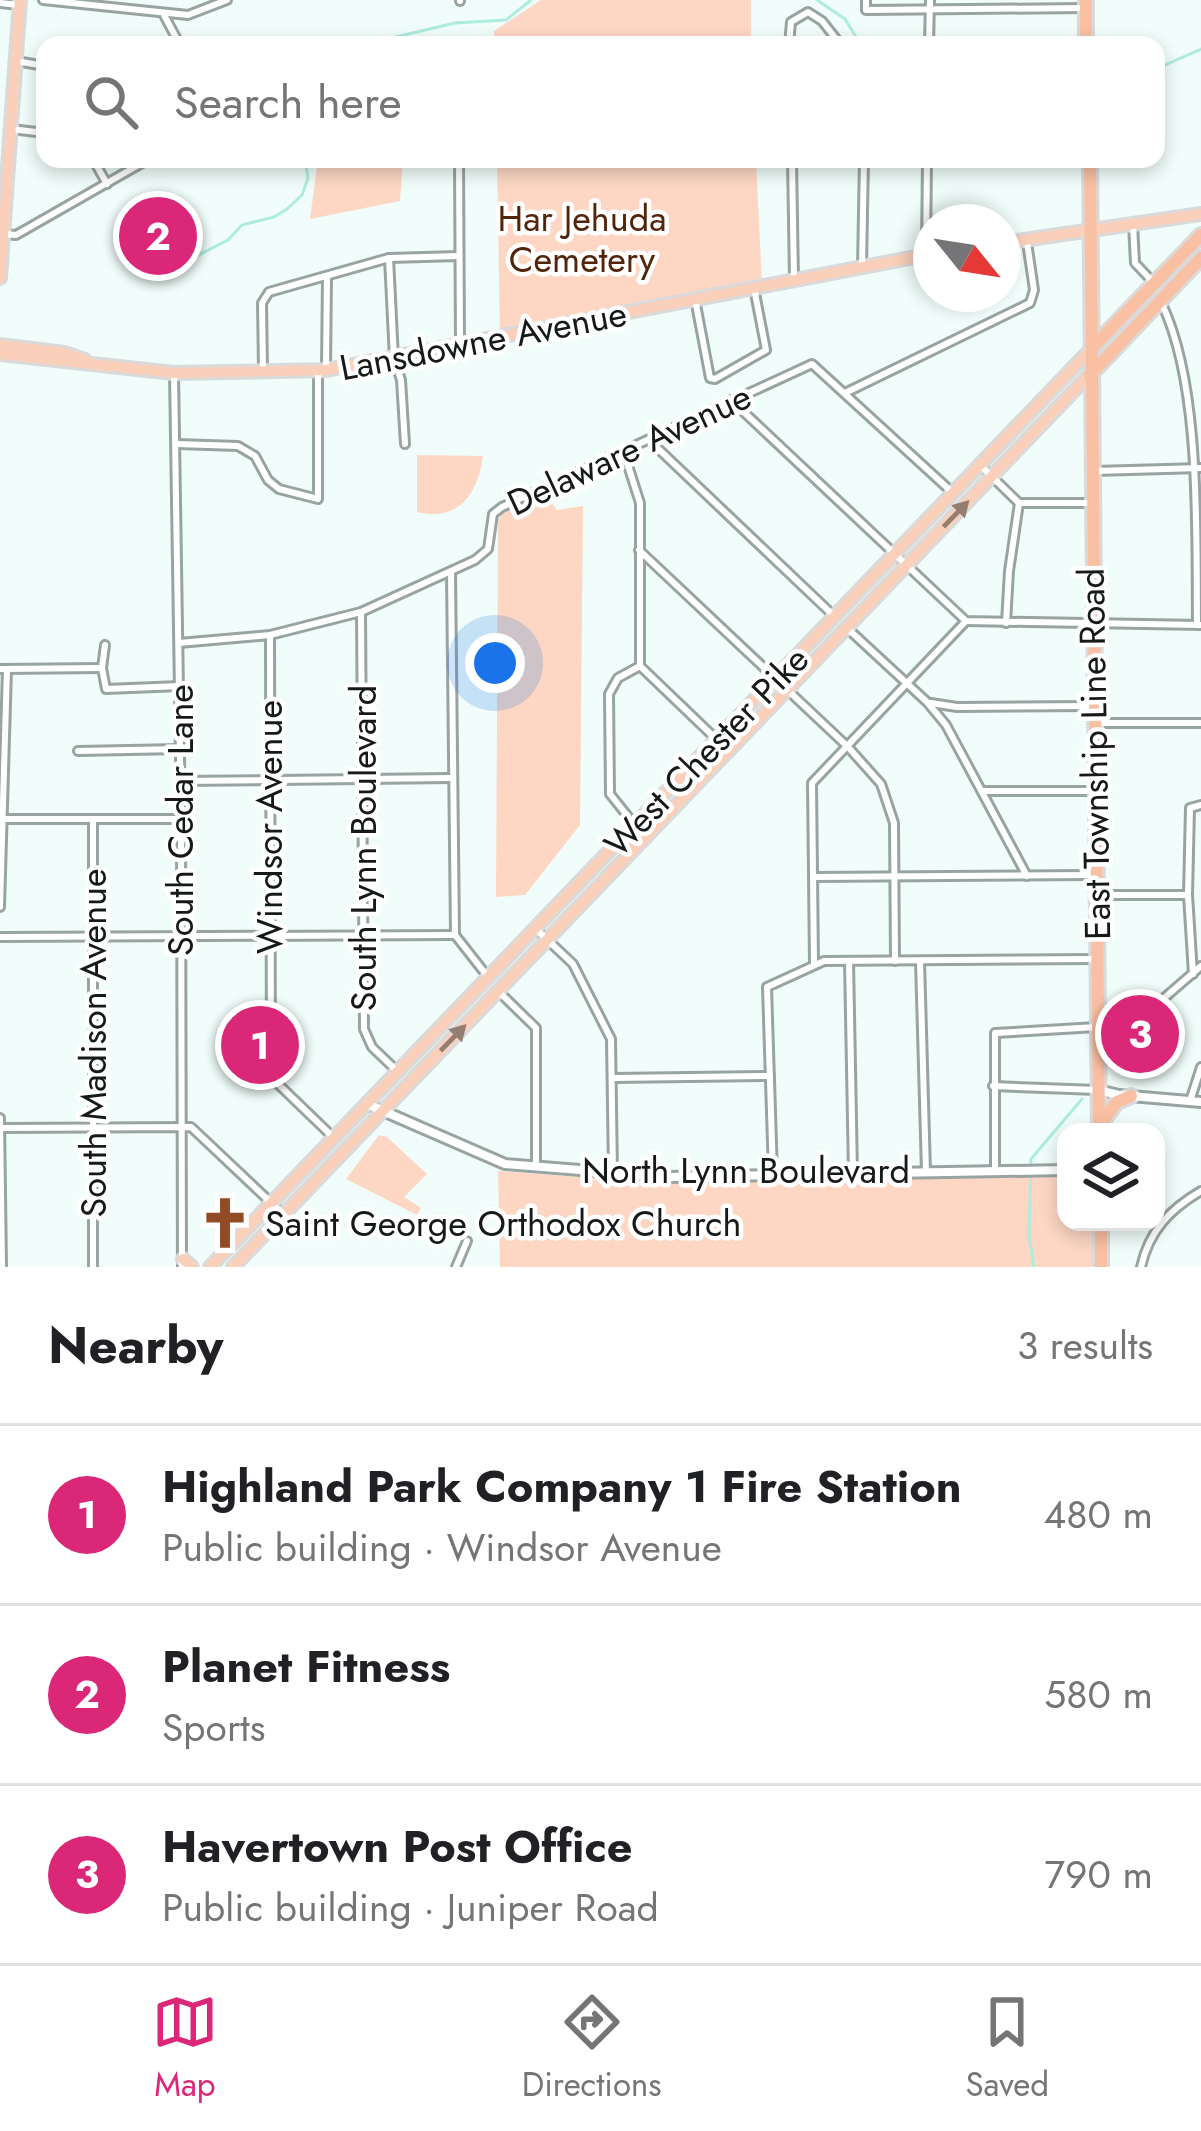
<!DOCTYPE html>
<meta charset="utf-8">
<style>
:root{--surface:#fff;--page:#f6f6f6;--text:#202124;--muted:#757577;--line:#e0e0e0;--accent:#db2777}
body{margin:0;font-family:Jost,sans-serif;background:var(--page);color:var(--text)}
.controls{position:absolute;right:36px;bottom:36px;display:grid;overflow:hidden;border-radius:24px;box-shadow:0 6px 18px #0003}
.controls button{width:108px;height:108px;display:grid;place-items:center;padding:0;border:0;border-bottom:3px solid var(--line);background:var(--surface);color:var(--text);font:60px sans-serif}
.compass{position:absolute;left:913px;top:204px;width:108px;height:108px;border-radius:50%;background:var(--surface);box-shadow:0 6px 18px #0003;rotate:120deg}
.you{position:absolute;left:495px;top:663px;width:42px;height:42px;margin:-30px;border:9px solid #fff;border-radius:50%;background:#1a73e8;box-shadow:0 0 0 18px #1a73e833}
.badge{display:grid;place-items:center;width:78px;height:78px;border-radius:50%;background:var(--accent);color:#fff;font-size:39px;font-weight:700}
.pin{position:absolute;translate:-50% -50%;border:6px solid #fff;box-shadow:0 3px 12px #0006}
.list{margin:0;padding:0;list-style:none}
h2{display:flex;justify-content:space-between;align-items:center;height:156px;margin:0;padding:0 48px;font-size:51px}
h2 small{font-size:39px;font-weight:400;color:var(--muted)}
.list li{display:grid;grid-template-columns:78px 1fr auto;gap:36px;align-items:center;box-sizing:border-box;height:180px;padding:0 48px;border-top:3px solid var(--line)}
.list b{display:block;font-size:45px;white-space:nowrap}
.list p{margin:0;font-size:39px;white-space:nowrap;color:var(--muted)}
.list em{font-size:39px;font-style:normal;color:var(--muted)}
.icon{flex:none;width:66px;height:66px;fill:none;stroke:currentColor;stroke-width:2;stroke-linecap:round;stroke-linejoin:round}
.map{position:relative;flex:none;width:1201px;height:1267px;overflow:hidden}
.search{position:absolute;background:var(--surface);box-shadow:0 6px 18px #0003;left:36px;right:36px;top:36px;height:132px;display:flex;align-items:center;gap:30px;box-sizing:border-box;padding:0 42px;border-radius:24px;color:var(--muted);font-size:45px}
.sheet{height:696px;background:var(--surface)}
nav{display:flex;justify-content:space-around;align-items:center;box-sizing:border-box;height:168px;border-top:3px solid var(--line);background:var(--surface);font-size:33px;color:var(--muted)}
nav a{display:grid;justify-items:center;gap:6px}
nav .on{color:var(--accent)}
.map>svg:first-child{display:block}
</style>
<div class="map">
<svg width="1201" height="1267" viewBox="0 0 1201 1267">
<rect width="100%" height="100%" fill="#f0fdfa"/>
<g fill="#fdd7c4">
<polygon points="541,0 751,0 751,45 495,45 494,31"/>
<polygon points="318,159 403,159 400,201 310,219"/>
<polygon points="497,159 756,159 762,285 500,339"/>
<path d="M 417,455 L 483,456 C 478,494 458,522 417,512 Z"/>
<polygon points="543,492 557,510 583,506 580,825 525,895 496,897 498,521 502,514"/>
<polygon points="379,1135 387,1137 427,1174 404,1197 421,1208 417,1215 346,1179"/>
<polygon points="498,1171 660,1183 1066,1176 1066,1222 1092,1222 1093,1267 500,1267"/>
</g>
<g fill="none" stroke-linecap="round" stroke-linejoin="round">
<g stroke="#aeedde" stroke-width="3">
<polyline points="817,0 845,19 861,45"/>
<polyline points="362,45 455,23 506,20 531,0"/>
<polyline points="1156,69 1201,49"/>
<polyline points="177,266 228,240 242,225 274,217 287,209 302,195 308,178 305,159"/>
<polyline points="1034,1267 1029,1236 1031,1159 1082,1099"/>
</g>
<g stroke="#98a4a1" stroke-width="12">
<g id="minor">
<polyline points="43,0 188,15 227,0"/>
<polyline points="460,0 460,1"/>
<polyline points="866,0 866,10 1086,8"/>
<polyline points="0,3 19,5"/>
<polyline points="164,15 180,45"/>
<polyline points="460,45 461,45"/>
<polyline points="789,45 791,22 808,12 822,21 841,45"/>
<polyline points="929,45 930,0"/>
<polyline points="16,61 45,66"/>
<polyline points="11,129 45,133"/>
<polyline points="93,159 107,184"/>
<polyline points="459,159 460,344"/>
<polyline points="792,159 794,280"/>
<polyline points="1133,224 1135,263 1152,281"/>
<polyline points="5,234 16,235 149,159"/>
<polyline points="926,254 927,159"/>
<polyline points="389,258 394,359 401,380 405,444"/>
<polyline points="862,267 864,159"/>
<polyline points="695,299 710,378 715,379 766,350 754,288"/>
<path d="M 1162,304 C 1201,386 1196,530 1197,625"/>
<polyline points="326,368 327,276"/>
<polyline points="263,370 262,303 269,292 389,258 459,256"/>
<polyline points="174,373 181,819 182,1267"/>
<polyline points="847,392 1030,303 1034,290 1027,242"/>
<polyline points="731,400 966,621 1201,625"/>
<polyline points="649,440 834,616"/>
<polyline points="177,444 238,446 255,456 268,480 279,489 318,499 318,371"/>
<polyline points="624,453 640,503 640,666 715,738"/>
<polyline points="980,465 1019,503"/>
<polyline points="1094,471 1201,468"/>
<polyline points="1019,503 1091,503"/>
<polyline points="639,550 848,747 881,784 894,823 895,961"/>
<polyline points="451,573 455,935 488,977"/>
<polyline points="361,612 364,1029 372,1047 398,1072"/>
<polyline points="1006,623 1009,571 1019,503"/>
<polyline points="847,628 927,702 946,725 1027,876"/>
<polyline points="270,635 271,1068 276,1082 334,1138"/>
<polyline points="179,643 270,635 361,612 475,560 488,549 493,514 502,507 812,364 953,493"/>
<polyline points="105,645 102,668 106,689 180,686"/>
<polyline points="0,669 102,668"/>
<polyline points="931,703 957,707 1093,706"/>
<polyline points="1097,723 1201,723"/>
<polyline points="78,751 179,749"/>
<polyline points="180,781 452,778"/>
<polyline points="982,791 1093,791"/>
<polyline points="0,819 181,819"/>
<polyline points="634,824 610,794 609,694 618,678 640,666"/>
<polyline points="813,877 1095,875"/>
<polyline points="1099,895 1188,895"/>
<polyline points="0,907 7,669"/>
<polyline points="535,928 573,964 611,1039 613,1173"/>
<polyline points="0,937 455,935"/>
<polyline points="849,961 853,1173"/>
<polyline points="920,961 926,1172"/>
<polyline points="814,964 812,783 966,621"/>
<polyline points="1193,974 1188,895 1190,808 1201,805"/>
<polyline points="498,991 536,1028 536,1166"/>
<polyline points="1100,1010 1155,1006 1201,966"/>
<polyline points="613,1078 770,1076"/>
<polyline points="993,1086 1097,1090"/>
<polyline points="1190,1101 1201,1067"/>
<polyline points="0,1118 2,1267"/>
<polyline points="0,1128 191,1127 283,1214"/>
<polyline points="995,1170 995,1033 1097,1027"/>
<polyline points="773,1174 767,987 824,961 1096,959"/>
<polyline points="93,1267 93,820"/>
<polyline points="456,1267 467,1241"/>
<path d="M 1141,1267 C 1149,1231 1170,1209 1201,1191"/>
</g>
</g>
<g stroke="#98a4a1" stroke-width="14">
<g id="tertiary">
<polyline points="1098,1090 1119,1095 1201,1102"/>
<polyline points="367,1104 505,1164 668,1177 1066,1170"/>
</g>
</g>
<g stroke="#dadada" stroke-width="16">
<g id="primary">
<polyline points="1003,243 1201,214"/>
<polyline points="0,278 20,0"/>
<polyline points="0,345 65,353 85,360"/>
<polyline points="0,354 174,373 326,370 931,254"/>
<polyline points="183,1259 192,1267"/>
<polyline points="210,1267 1093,347"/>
<polyline points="233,1267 1089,375"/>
</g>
</g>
<g stroke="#dadada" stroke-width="18">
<g id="trunk">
<polyline points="1086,0 1086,45"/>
<polyline points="1090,159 1099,1132"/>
<polyline points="1093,347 1201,235"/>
<polyline points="1090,375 1201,258"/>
<polyline points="1102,1122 1117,1102 1131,1096"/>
<polyline points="1101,1222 1101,1267"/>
</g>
</g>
<use href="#minor" stroke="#fff" stroke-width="6"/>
<use href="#tertiary" stroke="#fff" stroke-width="8"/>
<use href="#primary" stroke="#fbd0ba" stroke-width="10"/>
<use href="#trunk" stroke="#fac0a3" stroke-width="12"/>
</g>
<defs><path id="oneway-solid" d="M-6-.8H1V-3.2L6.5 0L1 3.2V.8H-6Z" transform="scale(3)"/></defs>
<g fill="#947e71">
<use href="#oneway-solid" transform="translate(956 514) rotate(-46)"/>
<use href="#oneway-solid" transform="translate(453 1038) rotate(-46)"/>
</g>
<defs>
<g id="church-bare" transform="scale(4.14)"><path d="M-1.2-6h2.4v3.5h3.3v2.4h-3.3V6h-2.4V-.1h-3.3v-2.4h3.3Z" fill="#924c25" stroke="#fff" stroke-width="2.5" paint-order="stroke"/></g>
</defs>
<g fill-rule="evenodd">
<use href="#church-bare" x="225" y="1223"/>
</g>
<g text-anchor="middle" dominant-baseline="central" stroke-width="9" stroke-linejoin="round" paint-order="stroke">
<g font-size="36" fill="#52250a" stroke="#fff">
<text x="582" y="218">Har Jehuda<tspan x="582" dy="41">Cemetery</tspan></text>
</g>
<g font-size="36" fill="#151918" stroke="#fff">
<text transform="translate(483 340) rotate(-11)">Lansdowne Avenue</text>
<text transform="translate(629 449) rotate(-25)">Delaware Avenue</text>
<text transform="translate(706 751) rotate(-46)">West Chester Pike</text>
<text transform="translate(1094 754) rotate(-91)">East Township Line Road</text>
<text transform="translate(180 820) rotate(-90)">South Cedar Lane</text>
<text transform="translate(269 827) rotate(-90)">Windsor Avenue</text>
<text transform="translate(363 848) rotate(-90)">South Lynn Boulevard</text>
<text transform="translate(93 1043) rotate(-90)">South Madison Avenue</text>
<text x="746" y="1170">North Lynn Boulevard</text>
</g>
<g font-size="36" fill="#151918" stroke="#fff" text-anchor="start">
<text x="265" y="1223">Saint George Orthodox Church</text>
</g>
</g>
</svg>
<div class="controls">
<button><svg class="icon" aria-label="layers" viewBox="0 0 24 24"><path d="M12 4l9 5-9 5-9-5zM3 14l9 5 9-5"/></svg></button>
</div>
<svg class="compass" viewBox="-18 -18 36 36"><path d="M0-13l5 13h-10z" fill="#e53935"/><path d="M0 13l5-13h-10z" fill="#757577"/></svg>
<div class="you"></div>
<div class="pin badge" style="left:260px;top:1045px">1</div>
<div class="pin badge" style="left:158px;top:236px">2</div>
<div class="pin badge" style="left:1140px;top:1034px">3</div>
<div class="search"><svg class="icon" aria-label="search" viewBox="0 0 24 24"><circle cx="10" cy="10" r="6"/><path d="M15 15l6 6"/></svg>Search here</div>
</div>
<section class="sheet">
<h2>Nearby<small>3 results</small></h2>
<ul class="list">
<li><span class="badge">1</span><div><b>Highland Park Company 1 Fire Station</b><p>Public building · Windsor Avenue</p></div><em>480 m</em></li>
<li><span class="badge">2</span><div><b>Planet Fitness</b><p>Sports</p></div><em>580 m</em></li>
<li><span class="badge">3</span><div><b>Havertown Post Office</b><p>Public building · Juniper Road</p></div><em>790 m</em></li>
</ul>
</section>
<nav>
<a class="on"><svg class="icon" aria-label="map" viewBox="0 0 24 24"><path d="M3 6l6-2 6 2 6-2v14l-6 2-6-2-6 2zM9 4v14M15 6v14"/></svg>Map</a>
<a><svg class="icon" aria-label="directions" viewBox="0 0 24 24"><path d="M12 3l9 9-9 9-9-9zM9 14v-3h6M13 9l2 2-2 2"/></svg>Directions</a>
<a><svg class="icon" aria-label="saved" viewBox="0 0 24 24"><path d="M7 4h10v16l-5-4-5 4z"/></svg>Saved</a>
</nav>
